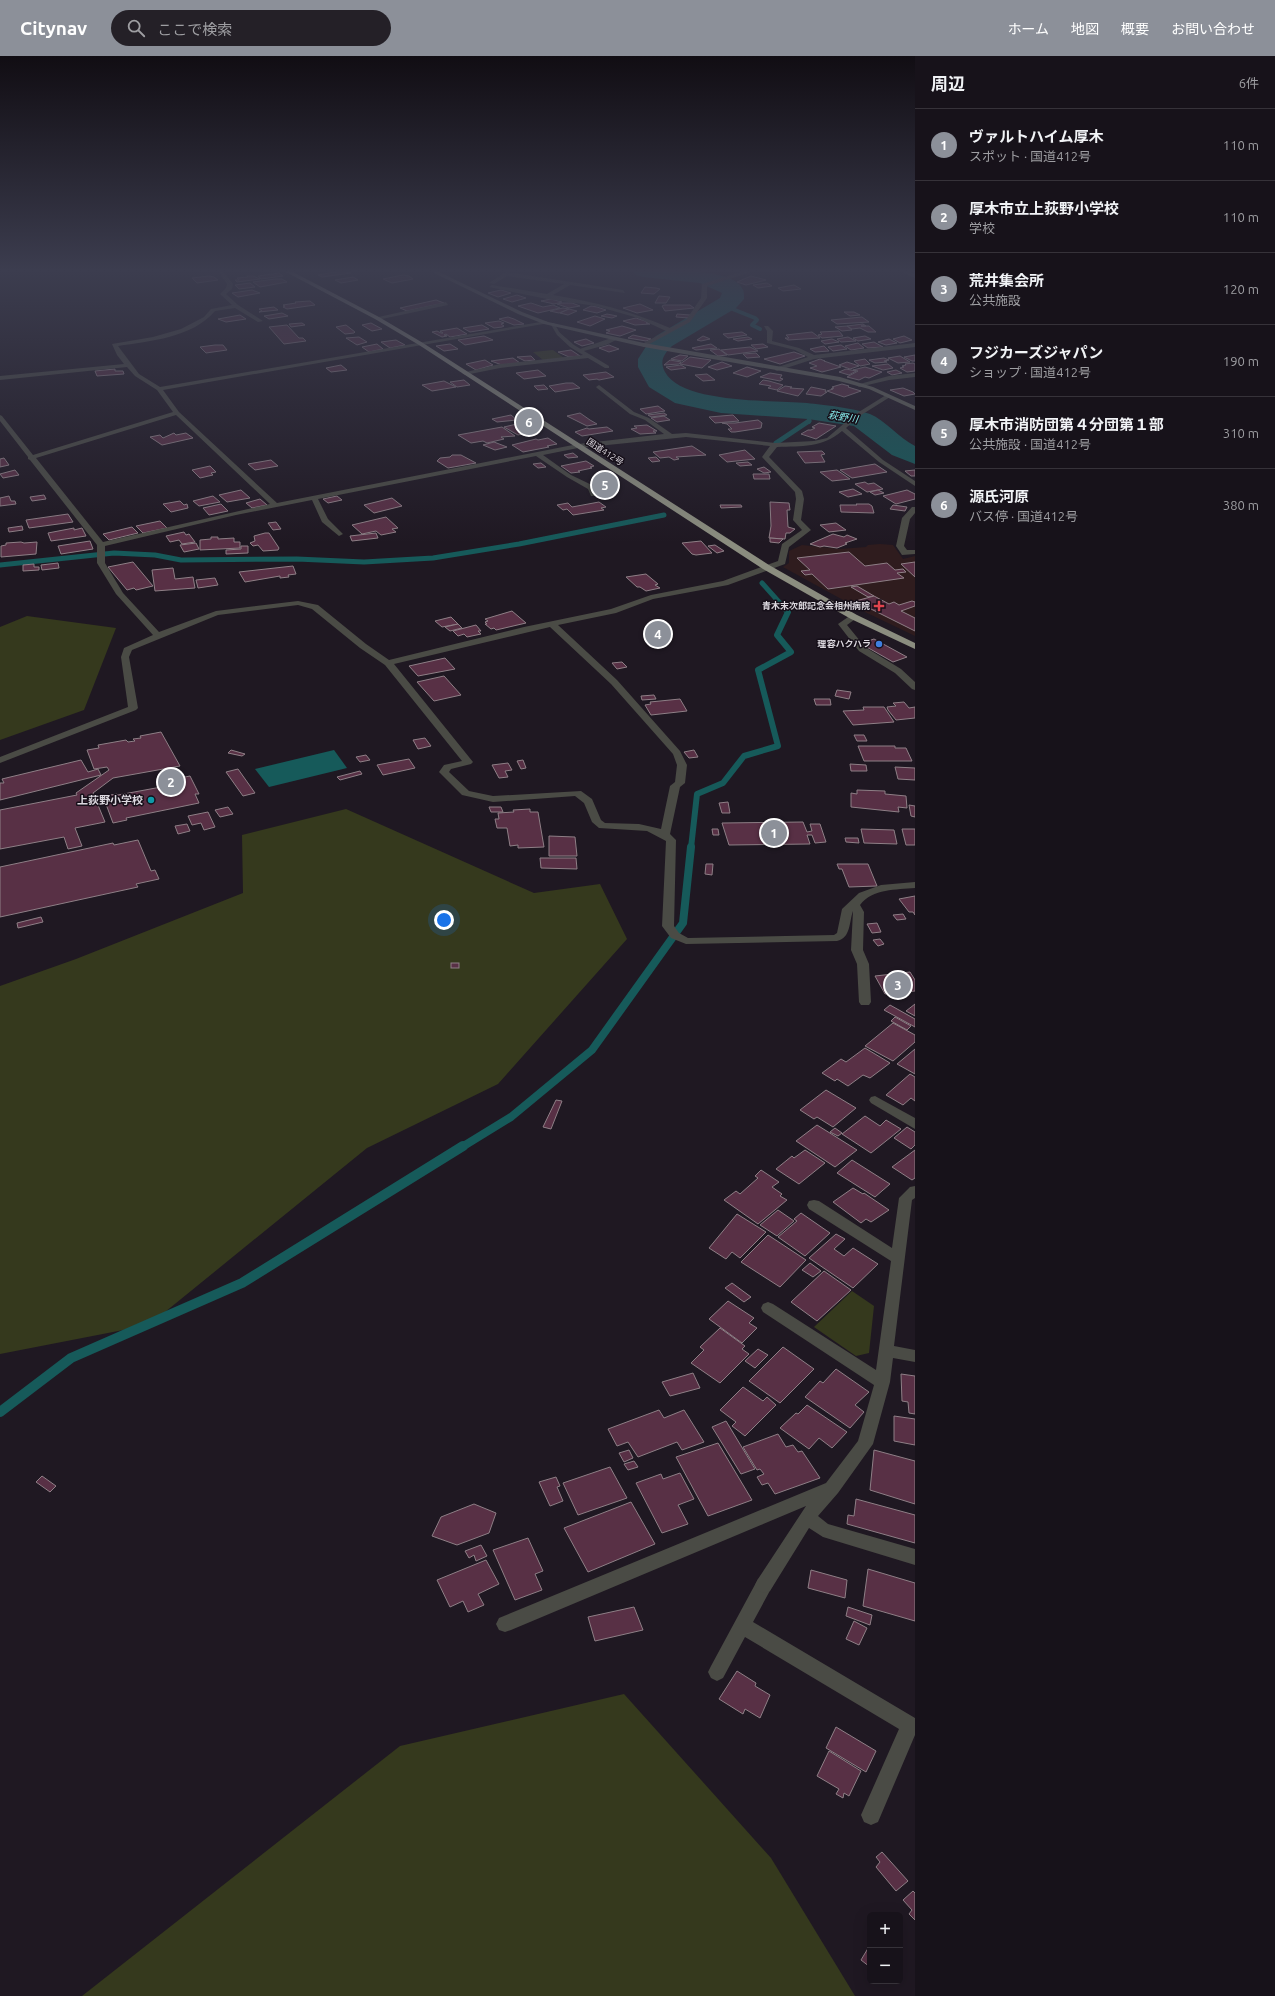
<!DOCTYPE html>
<html lang="ja">
<meta charset="utf-8">
<style>
:root{--surface:#17121a;--page:#242027;--text:#f1f3f6;--muted:#9e9ea2;--line:#363239;--accent:#8c9099}
body{margin:0;font-family:Ubuntu,"Noto Sans JP",sans-serif;background:var(--page);color:var(--text)}
.controls{position:absolute;right:12px;bottom:12px;display:grid;overflow:hidden;border-radius:6px;box-shadow:0 4px 16px #0002}
.controls button{width:36px;height:36px;display:grid;place-items:center;padding:0;border:0;border-bottom:1px solid var(--line);background:var(--surface);color:var(--text);font:20px sans-serif}
.you{position:absolute;left:444px;top:864px;width:14px;height:14px;margin:-10px;border:3px solid #fff;border-radius:50%;background:#1a73e8;box-shadow:0 0 0 6px #1a73e833}
.badge{display:grid;place-items:center;width:26px;height:26px;border-radius:50%;background:var(--accent);color:#fff;font-size:13px;font-weight:700}
.pin{position:absolute;translate:-50% -50%;border:2px solid #fff;box-shadow:0 1px 4px #0006}
.list{margin:0;padding:0;list-style:none}
h2{display:flex;justify-content:space-between;align-items:center;height:52px;margin:0;padding:0 16px;font-size:17px}
h2 small{font-size:13px;font-weight:400;color:var(--muted)}
.list li{display:grid;grid-template-columns:26px 1fr auto;gap:12px;align-items:center;box-sizing:border-box;height:72px;padding:0 16px;border-top:1px solid var(--line)}
.list b{display:block;font-size:15px;white-space:nowrap}
.list p{margin:0;font-size:13px;white-space:nowrap;color:var(--muted)}
.list em{font-size:13px;font-style:normal;color:var(--muted)}
.icon{flex:none;width:22px;height:22px;fill:none;stroke:currentColor;stroke-width:2;stroke-linecap:round;stroke-linejoin:round}
.map{position:relative;flex:none;width:915px;height:1940px;overflow:hidden}
header{display:flex;align-items:center;gap:24px;box-sizing:border-box;height:56px;padding:0 20px;background:var(--accent);color:#fff}
header strong{font-size:19px}
nav{display:flex;gap:22px;margin-inline-start:auto;font-size:14px}
.search{width:280px;height:36px;background:var(--page);display:flex;align-items:center;gap:10px;box-sizing:border-box;padding:0 14px;border-radius:22px;color:var(--muted);font-size:15px}
main{display:flex}
aside{flex:1;background:var(--surface)}
.map>svg:first-child{display:block}
</style>
<header>
<strong>Citynav</strong>
<div class="search"><svg class="icon" aria-label="search" viewBox="0 0 24 24"><circle cx="10" cy="10" r="6"/><path d="M15 15l6 6"/></svg>ここで検索</div>
<nav><a>ホーム</a><a>地図</a><a>概要</a><a>お問い合わせ</a></nav>
</header>
<main>
<div class="map">
<svg width="915" height="1940" viewBox="0 0 915 1940">
<rect width="100%" height="100%" fill="#1f1822"/>
<polygon fill="#2f1c1e" points="880,488 893,489 903,503 915,500 915,580 865,556 783,511 789,507 789,495 802,489 839,493 866,491 868,489"/>
<g fill="#35391d">
<polygon points="553,294 564,302 543,304 533,296"/>
<polygon points="27,560 116,572 84,654 0,684 0,571"/>
<polygon points="346,753 534,837 600,828 627,883 498,1028 367,1092 149,1269 0,1298 0,930 76,903 243,837 242,779"/>
<polygon points="852,1235 874,1250 869,1297 856,1300 814,1271"/>
<polygon points="624,1638 771,1802 855,1940 82,1940 400,1690"/>
</g>
<polygon fill="#165a5a" points="334,694 347,712 269,731 255,713"/>
<g fill="none" stroke-linecap="round" stroke-linejoin="round">
<g stroke="#165a5a" stroke-width="4">
<polyline points="725,250 755,262 757,264 752,269 760,273"/>
<polyline points="809,366 810,355"/>
</g>
<g stroke="#165a5a" stroke-width="5">
<polyline points="776,387 809,365"/>
<polyline points="0,509 114,497 155,499 181,504 297,503 364,506 433,502 519,488 664,459"/>
<polyline points="762,527 787,555"/>
</g>
<polyline stroke="#165a5a" stroke-width="6" points="691,792 697,738 723,727 744,700 778,690 758,614 791,596 777,579 788,556 786,554"/>
<polyline stroke="#165a5a" stroke-width="8" points="462,1091 511,1061 592,994 683,867 691,791"/>
<polyline stroke="#165a5a" stroke-width="10" points="0,1356 71,1302 242,1227 463,1090"/>
<path fill="#165a5a" fill-rule="evenodd" d="M 633,215 C 654,215 735,210 743,234 C 744,236 744,240 744,243 L 736,252 L 672,290 C 664,298 659,305 665,316 C 682,348 773,344 807,347 C 824,349 854,352 870,358 C 885,364 899,382 915,390 L 915,408 L 892,399 L 854,370 L 808,363 L 721,357 L 684,349 L 675,347 L 649,331 L 638,311 L 638,303 L 647,289 L 656,280 L 720,242 L 722,237 L 700,227 L 643,221 L 636,219 Z"/>
</g>
<g fill="#583045" stroke="#8e7f86">
<polygon points="341,215 351,217 322,221 318,219"/>
<polygon points="279,217 283,220 261,223 258,220"/>
<polygon points="403,219 409,220 413,223 392,227 383,223"/>
<polygon points="209,220 214,221 218,224 197,227 192,222"/>
<polygon points="247,220 253,220 260,223 237,226 235,224 239,224 237,222 248,221"/>
<polygon points="751,220 766,224 746,229 737,226"/>
<polygon points="353,221 358,224 341,227 335,224"/>
<polygon points="275,223 282,223 287,226 260,231 253,226"/>
<polygon points="250,227 255,231 239,233 235,229"/>
<polygon points="767,227 772,230 758,232 753,229"/>
<polygon points="794,229 801,233 783,235 778,232"/>
<polygon points="645,231 656,232 660,233 654,238 641,237"/>
<polygon points="252,234 260,237 238,241 232,237"/>
<polygon points="501,234 511,237 498,241 488,237"/>
<polygon points="517,239 526,242 512,246 503,243"/>
<polygon points="659,240 670,241 666,247 655,247"/>
<polygon points="551,243 562,246 554,248 541,245"/>
<polygon points="436,244 444,247 407,255 400,252"/>
<polygon points="310,245 315,249 287,253 283,251 285,250 283,249 296,247 295,246"/>
<polygon points="531,247 543,251 553,249 560,252 538,257 518,250"/>
<polygon points="562,247 572,247 580,250 569,252 557,248"/>
<polygon points="640,248 653,254 637,257 623,252"/>
<polygon points="664,249 690,249 694,252 665,255 662,250"/>
<polygon points="591,250 597,251 606,254 597,257 583,254"/>
<polygon points="274,251 278,254 259,256 262,255 259,253"/>
<polygon points="563,252 569,253 559,257 550,255"/>
<polygon points="569,253 577,255 568,259 560,257"/>
<polygon points="844,256 854,256 860,259 850,260"/>
<polygon points="282,257 288,260 269,263 264,260"/>
<polygon points="607,258 617,260 612,262 601,260"/>
<polygon points="677,258 690,259 689,262 676,261"/>
<polygon points="240,259 246,263 226,266 218,263"/>
<polygon points="595,260 605,263 590,270 577,266"/>
<polygon points="508,261 514,263 524,268 514,269 499,263"/>
<polygon points="862,261 869,266 837,268 831,264"/>
<polygon points="636,262 648,266 646,267 650,268 635,269 623,265"/>
<polygon points="499,265 504,267 501,268 504,270 502,271 494,272 485,267"/>
<polygon points="302,267 305,269 291,271 289,268"/>
<polygon points="371,267 382,273 372,275 362,269"/>
<polygon points="863,268 866,270 861,270 869,270 876,276 868,276 860,272 852,273 847,270"/>
<polygon points="287,269 299,282 303,282 306,285 284,288 269,271"/>
<polygon points="346,269 355,276 354,277 345,278 336,271"/>
<polygon points="482,269 489,273 470,276 463,272"/>
<polygon points="622,270 636,274 620,280 606,277 610,275 606,274"/>
<polygon points="847,270 852,274 842,275 835,271"/>
<polygon points="457,272 467,278 450,281 446,278 444,279 447,280 442,281 432,276 437,275 441,277 443,277 440,275"/>
<polygon points="839,275 843,280 822,282 818,279 822,278 820,276"/>
<polygon points="742,276 747,279 728,282 723,278"/>
<polygon points="812,276 820,282 788,284 785,282 789,282 786,279"/>
<polygon points="633,279 651,283 646,285 628,282"/>
<polygon points="484,280 493,284 465,289 458,284"/>
<polygon points="703,280 708,282 710,283 701,285 697,284"/>
<polygon points="865,280 871,283 858,285 853,282"/>
<polygon points="904,280 912,284 900,287 893,283"/>
<polygon points="359,281 367,286 357,289 346,282"/>
<polygon points="748,281 752,283 738,285 733,283"/>
<polygon points="848,281 856,285 841,286 837,283"/>
<polygon points="586,283 594,287 582,290 574,286"/>
<polygon points="832,283 839,286 825,288 821,285"/>
<polygon points="889,283 897,287 886,289 878,286"/>
<polygon points="396,284 405,289 390,292 381,286"/>
<polygon points="874,286 883,291 868,292 862,288"/>
<polygon points="858,287 864,292 851,294 845,290"/>
<polygon points="377,288 383,293 369,296 362,291"/>
<polygon points="450,288 458,293 444,295 436,290"/>
<polygon points="711,288 717,292 696,294 692,292"/>
<polygon points="763,288 768,291 756,293 751,289"/>
<polygon points="215,289 223,289 227,294 206,297 200,291"/>
<polygon points="609,289 619,293 609,296 599,292"/>
<polygon points="841,289 847,293 833,295 828,291"/>
<polygon points="824,290 829,295 815,296 810,293"/>
<polygon points="750,291 758,295 728,299 721,294"/>
<polygon points="719,293 727,299 718,300 710,294"/>
<polygon points="571,294 580,300 569,301 558,296"/>
<polygon points="794,296 805,300 780,308 764,303"/>
<polygon points="756,297 760,301 747,302 743,298"/>
<polygon points="680,299 688,300 682,305 671,303"/>
<polygon points="915,299 915,305 912,305 904,301"/>
<polygon points="531,300 535,304 525,305 517,301"/>
<polygon points="900,300 910,306 898,307 888,302"/>
<polygon points="690,301 711,304 702,312 680,308"/>
<polygon points="513,302 520,307 502,309 491,305"/>
<polygon points="884,302 889,304 884,305 887,306 875,307 869,304"/>
<polygon points="820,303 825,305 824,305 841,311 822,316 810,312 817,310 809,307"/>
<polygon points="865,303 870,308 860,310 854,305"/>
<polygon points="485,304 493,309 476,314 466,308"/>
<polygon points="670,304 681,306 679,308 664,309"/>
<polygon points="722,306 732,310 717,314 708,311"/>
<polygon points="847,306 859,310 850,313 839,309"/>
<polygon points="913,307 915,308 915,315 907,316 900,312 904,311 902,310 906,309 905,308"/>
<polygon points="888,308 893,312 883,314 872,310"/>
<polygon points="341,309 347,314 331,316 326,312"/>
<polygon points="681,309 686,312 671,314 666,311"/>
<polygon points="747,311 761,315 747,321 733,317"/>
<polygon points="865,311 882,316 869,322 865,321 859,324 847,321 858,315 853,314"/>
<polygon points="115,313 115,315 123,315 124,318 97,320 95,315"/>
<polygon points="846,313 856,315 849,319 839,316"/>
<polygon points="538,314 546,320 524,323 516,317"/>
<polygon points="896,314 902,317 892,319 887,316"/>
<polygon points="606,316 614,321 599,324 597,323 589,324 583,319"/>
<polygon points="770,317 782,319 780,322 783,323 780,325 760,321"/>
<polygon points="707,318 715,324 703,325 695,319"/>
<polygon points="464,324 470,329 457,331 450,326"/>
<polygon points="763,324 769,325 783,329 777,334 768,332 771,330 759,328"/>
<polygon points="444,325 456,331 432,335 422,329"/>
<polygon points="566,327 573,327 580,332 555,336 549,330"/>
<polygon points="842,328 849,330 848,331 861,335 844,341 827,335 833,333 831,333 834,332 832,331"/>
<polygon points="544,329 548,333 538,334 534,330"/>
<polygon points="785,330 792,331 790,332 804,333 798,340 777,335"/>
<polygon points="811,331 826,334 825,336 827,336 821,340 806,338"/>
<polygon points="903,332 913,336 915,338 904,340 890,334"/>
<polygon points="658,350 665,355 646,358 640,353"/>
<polygon points="580,357 590,364 597,368 587,370 567,360"/>
<polygon points="664,357 667,359 651,361 648,359"/>
<polygon points="511,359 517,364 497,366 492,363"/>
<polygon points="733,359 739,365 715,367 709,361"/>
<polygon points="664,360 670,364 657,366 651,362"/>
<polygon points="758,364 762,367 761,372 735,376 731,376 728,373 732,373 727,368 722,367 735,367"/>
<polygon points="521,367 534,375 518,379 504,371"/>
<polygon points="819,367 836,370 816,383 801,378 808,374 811,374 815,372 812,371"/>
<polygon points="647,369 657,375 653,375 656,377 640,378 631,373 637,372 634,370"/>
<polygon points="502,371 515,380 501,381 504,383 487,387 483,385 471,387 458,379"/>
<polygon points="607,371 613,375 582,380 575,376 587,372 589,373"/>
<polygon points="174,377 176,379 186,377 193,382 162,389 150,381 160,379 163,382"/>
<polygon points="548,382 557,388 547,390 549,391 523,396 512,389 536,383 538,384"/>
<polygon points="494,386 507,391 495,394 483,389"/>
<polygon points="692,390 706,399 676,401 679,403 674,404 669,401 660,402 653,396"/>
<polygon points="745,394 755,403 727,406 719,399"/>
<polygon points="822,395 825,398 821,399 825,406 805,407 797,396"/>
<polygon points="573,397 578,401 568,402 564,399"/>
<polygon points="452,399 461,399 476,407 448,412 437,405 440,402 450,401"/>
<polygon points="656,401 660,405 652,406 648,402"/>
<polygon points="4,402 9,409 0,411 0,403"/>
<polygon points="271,404 278,410 255,414 248,408"/>
<polygon points="586,405 594,410 590,411 592,412 578,415 580,416 571,417 561,410"/>
<polygon points="748,406 752,409 740,410 736,407"/>
<polygon points="541,407 546,411 538,412 533,408"/>
<polygon points="875,408 887,416 852,422 840,414"/>
<polygon points="210,410 216,416 211,417 213,419 200,422 192,414"/>
<polygon points="764,411 771,416 764,417 757,413"/>
<polygon points="15,414 19,419 3,422 0,418"/>
<polygon points="837,414 850,423 832,425 820,416"/>
<polygon points="915,414 915,420 911,420 905,415"/>
<polygon points="753,418 769,418 770,423 754,423"/>
<polygon points="607,425 615,430 603,433 595,428"/>
<polygon points="865,426 868,428 874,427 883,433 867,436 855,428"/>
<polygon points="853,433 862,438 848,441 839,436"/>
<polygon points="241,434 250,442 227,446 219,439"/>
<polygon points="878,434 884,437 875,439 870,436"/>
<polygon points="907,434 915,438 915,443 896,448 883,440"/>
<polygon points="44,439 46,443 32,445 30,441"/>
<polygon points="9,440 11,445 15,445 16,448 0,450 0,442"/>
<polygon points="213,440 220,446 199,450 193,445"/>
<polygon points="337,440 342,444 328,447 323,443"/>
<polygon points="392,442 402,450 374,457 364,449"/>
<polygon points="260,443 267,449 252,452 246,447"/>
<polygon points="180,445 184,449 187,448 188,452 171,456 163,448"/>
<polygon points="599,446 606,451 601,452 604,454 573,459 567,453 563,454 557,449 568,447 572,451"/>
<polygon points="770,446 789,447 790,454 787,454 788,471 795,473 790,477 786,477 785,483 769,482 771,470"/>
<polygon points="221,448 228,455 209,459 203,452"/>
<polygon points="856,448 869,448 872,450 874,457 841,456 840,449 857,449"/>
<polygon points="720,449 741,449 742,451 721,452"/>
<polygon points="893,449 907,451 905,455 890,453"/>
<polygon points="68,458 73,466 29,472 26,464"/>
<polygon points="386,461 398,472 392,473 396,476 381,479 376,475 362,478 352,469"/>
<polygon points="160,465 167,472 143,477 136,470"/>
<polygon points="276,466 281,473 273,474 268,467"/>
<polygon points="836,467 846,474 829,476 820,469"/>
<polygon points="22,470 23,474 9,476 8,472"/>
<polygon points="132,471 138,477 109,484 103,478"/>
<polygon points="74,472 74,474 82,472 86,480 51,485 48,477"/>
<polygon points="184,476 186,479 189,478 195,486 182,488 179,484 170,486 166,480"/>
<polygon points="265,477 269,477 279,492 278,494 263,495 258,489 253,490 250,487 255,485 254,480"/>
<polygon points="376,477 378,482 352,485 350,480"/>
<polygon points="833,478 844,481 847,479 857,483 845,487 847,488 837,492 824,490 820,491 810,488"/>
<polygon points="211,481 218,481 218,483 234,482 234,486 240,486 240,492 200,494 200,484 211,483"/>
<polygon points="770,482 783,483 779,487 770,486"/>
<polygon points="90,485 93,493 61,498 58,490"/>
<polygon points="701,485 712,497 696,499 692,498 682,487"/>
<polygon points="21,486 24,487 37,486 36,498 1,501 1,490 6,489 6,487"/>
<polygon points="196,487 199,493 184,496 180,489"/>
<polygon points="715,489 724,495 717,497 708,490"/>
<polygon points="241,490 248,490 248,497 226,498 226,494 241,493"/>
<polygon points="849,496 865,510 887,507 895,514 903,513 906,516 897,517 904,522 828,533 812,518 805,519 801,515 810,514 797,502"/>
<polygon points="133,506 153,530 136,534 134,532 127,534 108,511"/>
<polygon points="915,506 915,521 901,508"/>
<polygon points="58,507 59,512 42,514 41,509"/>
<polygon points="34,508 34,511 39,511 39,514 23,515 23,509"/>
<polygon points="293,510 296,518 288,519 289,521 280,522 280,520 245,526 239,516"/>
<polygon points="173,512 175,523 193,521 195,532 155,535 152,514"/>
<polygon points="646,518 658,528 655,529 660,532 646,535 640,531 637,531 626,521"/>
<polygon points="215,522 218,529 198,532 196,524"/>
<polygon points="857,530 874,540 868,541 851,531"/>
<polygon points="874,540 889,548 894,546 899,549 912,545 915,546 915,550 901,555 915,562 915,575 871,553 868,554 852,546"/>
<polygon points="512,555 526,567 496,574 494,572 491,573 485,568 487,568 485,566 488,565 485,563"/>
<polygon points="451,561 458,568 442,571 435,565"/>
<polygon points="458,568 462,572 450,575 445,571"/>
<polygon points="476,569 481,575 478,575 481,578 467,581 464,578 458,580 453,575"/>
<polygon points="874,583 907,601 893,606 865,590 869,588 865,586"/>
<polygon points="445,602 455,613 418,620 409,610"/>
<polygon points="622,606 627,611 617,613 612,607"/>
<polygon points="444,620 461,639 434,645 417,626"/>
<polygon points="837,634 851,636 849,643 835,640"/>
<polygon points="654,639 656,643 642,644 641,640"/>
<polygon points="680,643 687,655 651,659 645,649 651,648 650,646"/>
<polygon points="814,643 830,643 831,649 816,649"/>
<polygon points="904,646 909,652 915,651 915,662 896,664 888,654 887,651 896,650 893,647"/>
<polygon points="863,651 884,651 894,666 853,669 843,655 864,654"/>
<polygon points="161,676 180,710 113,722 93,737 105,766 75,772 82,790 68,793 64,781 0,793 0,754 77,739 76,737 109,714 107,711 94,713 87,694 99,692 98,689 126,684 128,686 135,685 133,683 141,682 140,680"/>
<polygon points="854,679 864,679 867,685 857,685"/>
<polygon points="425,682 431,690 418,693 413,684"/>
<polygon points="858,690 895,690 895,692 906,692 912,705 864,705"/>
<polygon points="231,694 245,698 242,700 228,697"/>
<polygon points="694,694 698,701 689,702 684,696"/>
<polygon points="366,699 370,704 360,706 356,701"/>
<polygon points="409,703 415,712 383,719 377,709"/>
<polygon points="81,704 88,716 98,713 101,719 0,744 0,727 4,727 2,723"/>
<polygon points="523,704 526,712 521,713 517,705"/>
<polygon points="508,707 512,714 505,715 508,721 499,722 492,709"/>
<polygon points="850,708 866,709 867,715 851,715"/>
<polygon points="895,711 915,712 915,724 898,723"/>
<polygon points="238,713 255,737 243,740 226,716"/>
<polygon points="360,715 362,718 340,724 337,721"/>
<polygon points="190,720 199,738 195,738 199,747 126,762 127,764 113,767 103,740 117,738 118,739 172,729 171,727 177,726 175,723"/>
<polygon points="857,734 885,735 885,738 906,740 907,752 898,751 899,756 851,751 851,737 857,738"/>
<polygon points="728,746 730,757 722,757 719,747"/>
<polygon points="909,749 915,750 915,761 911,760"/>
<polygon points="228,751 233,758 220,761 215,754"/>
<polygon points="489,751 501,751 503,756 491,756"/>
<polygon points="530,753 530,756 538,756 544,791 518,792 518,789 510,790 507,772 497,772 495,763 499,763 498,757 514,756 513,754"/>
<polygon points="208,756 215,771 204,774 201,767 192,769 188,760"/>
<polygon points="803,766 807,776 812,775 810,768 820,768 826,786 815,787 812,779 807,779 810,788 729,789 722,767"/>
<polygon points="187,768 190,775 178,778 175,770"/>
<polygon points="712,773 718,773 719,779 713,779"/>
<polygon points="861,773 894,774 897,788 864,787"/>
<polygon points="902,773 915,773 915,789 906,789"/>
<polygon points="549,780 575,781 577,800 549,800"/>
<polygon points="845,782 858,782 859,787 846,786"/>
<polygon points="138,784 151,815 155,814 159,823 136,828 138,831 0,861 0,811 113,787 114,789"/>
<polygon points="540,802 576,802 577,813 541,812"/>
<polygon points="706,808 713,808 712,819 705,818"/>
<polygon points="837,808 868,808 877,830 849,831 842,813 839,813"/>
<polygon points="915,840 915,859 913,856 909,856 899,843"/>
<polygon points="903,858 906,863 897,864 893,859"/>
<polygon points="41,861 43,866 18,872 17,867"/>
<polygon points="877,867 881,876 872,877 867,868"/>
<polygon points="880,883 884,888 878,890 873,884"/>
<rect x="451" y="907" width="8" height="5"/>
<polygon points="910,916 915,924 915,935 885,938 875,920"/>
<polygon points="915,948 915,960 906,955"/>
<polygon points="890,949 915,963 915,971 884,954"/>
<polygon points="895,961 911,970 907,974 891,965"/>
<polygon points="893,967 915,979 915,986 893,1005 865,990"/>
<polygon points="865,992 890,1007 870,1022 863,1019 848,1030 837,1023 835,1025 822,1017 841,1003 846,1006"/>
<polygon points="915,993 915,1018 897,1008"/>
<polygon points="910,1018 915,1021 915,1045 911,1042 903,1049 886,1039"/>
<polygon points="826,1034 856,1052 833,1071 817,1061 814,1063 800,1054"/>
<polygon points="556,1044 562,1045 551,1073 543,1071"/>
<polygon points="865,1060 880,1070 886,1064 901,1073 871,1097 842,1078"/>
<polygon points="817,1069 857,1094 835,1111 796,1085"/>
<polygon points="907,1071 915,1076 915,1089 911,1093 894,1082"/>
<polygon points="835,1072 842,1077 838,1080 830,1076"/>
<polygon points="805,1094 825,1107 799,1128 776,1113 792,1100 794,1102"/>
<polygon points="915,1094 915,1122 912,1124 892,1111"/>
<polygon points="852,1104 890,1128 875,1141 837,1117"/>
<polygon points="761,1114 779,1126 772,1131 782,1138 780,1140 787,1144 758,1168 724,1144 736,1135 740,1138 758,1122 755,1120"/>
<polygon points="853,1132 863,1138 864,1137 889,1154 871,1166 866,1163 861,1167 833,1146"/>
<polygon points="778,1154 794,1165 777,1180 760,1169"/>
<polygon points="801,1157 830,1177 805,1200 778,1181 797,1165 794,1163"/>
<polygon points="737,1158 766,1176 740,1202 732,1196 726,1203 709,1192"/>
<polygon points="836,1178 845,1183 834,1193 844,1200 853,1192 878,1208 853,1232 809,1202"/>
<polygon points="768,1179 806,1204 780,1231 741,1206"/>
<polygon points="810,1207 821,1215 813,1221 802,1214"/>
<polygon points="824,1215 851,1234 817,1265 791,1246"/>
<polygon points="732,1227 751,1241 744,1246 725,1232"/>
<polygon points="728,1245 754,1262 749,1267 757,1272 742,1287 709,1263"/>
<polygon points="720,1272 745,1290 742,1293 749,1298 720,1327 691,1307 704,1294 700,1291"/>
<polygon points="783,1291 814,1313 780,1347 749,1325"/>
<polygon points="758,1293 768,1299 755,1312 745,1305"/>
<polygon points="836,1313 869,1336 855,1349 864,1356 850,1372 805,1341 820,1325 823,1327"/>
<polygon points="693,1317 700,1332 670,1340 662,1326"/>
<polygon points="901,1318 915,1320 915,1358 909,1357 908,1346 902,1345"/>
<polygon points="743,1331 763,1345 767,1341 776,1349 745,1380 732,1370 736,1366 720,1354"/>
<polygon points="807,1349 847,1376 832,1392 819,1382 809,1393 780,1372 796,1357 798,1358"/>
<polygon points="659,1354 664,1362 684,1354 704,1386 682,1394 677,1386 638,1401 628,1386 617,1390 608,1373"/>
<polygon points="894,1360 915,1363 915,1389 894,1385"/>
<polygon points="726,1365 755,1413 741,1418 712,1371"/>
<polygon points="778,1378 786,1391 793,1389 798,1396 802,1395 820,1422 775,1438 768,1427 762,1429 757,1421 764,1418 760,1413 757,1414 743,1391"/>
<polygon points="718,1387 752,1444 708,1460 676,1401"/>
<polygon points="629,1394 633,1402 624,1406 619,1397"/>
<polygon points="874,1394 915,1405 915,1448 870,1434"/>
<polygon points="634,1405 638,1411 628,1414 624,1408"/>
<polygon points="610,1411 627,1442 578,1459 563,1427"/>
<polygon points="680,1417 694,1443 678,1449 688,1468 662,1477 636,1427 661,1418 663,1423"/>
<polygon points="42,1420 56,1430 50,1436 36,1426"/>
<polygon points="556,1421 560,1430 557,1431 563,1445 550,1450 539,1426"/>
<polygon points="856,1443 915,1459 915,1487 847,1468 848,1459 854,1460"/>
<polygon points="631,1446 655,1488 588,1516 564,1472"/>
<polygon points="474,1448 496,1457 489,1477 457,1489 432,1480 441,1461"/>
<polygon points="528,1482 543,1515 535,1518 542,1534 515,1544 493,1494"/>
<polygon points="481,1489 487,1500 476,1505 474,1499 469,1502 465,1495"/>
<polygon points="486,1504 499,1528 478,1538 484,1549 468,1556 463,1545 450,1551 437,1524"/>
<polygon points="868,1513 915,1527 915,1565 863,1550"/>
<polygon points="811,1514 847,1524 845,1542 808,1532"/>
<polygon points="634,1551 643,1574 595,1585 588,1561"/>
<polygon points="848,1551 872,1559 870,1569 846,1560"/>
<polygon points="854,1565 867,1572 859,1589 846,1583"/>
<polygon points="737,1615 756,1627 755,1630 770,1639 760,1662 745,1653 743,1658 719,1643"/>
<polygon points="836,1671 876,1695 866,1716 826,1692"/>
<polygon points="829,1695 861,1715 849,1740 844,1737 843,1742 836,1738 839,1733 817,1720"/>
<polygon points="882,1796 908,1825 896,1835 876,1811 880,1806 876,1801"/>
<polygon points="913,1835 915,1837 915,1864 909,1858 912,1854 903,1844"/>
<polygon points="870,1889 870,1911 861,1904"/>
</g>
<g fill="none" stroke-linecap="round" stroke-linejoin="round">
<g fill="#4a4b45" fill-rule="evenodd">
<polygon points="550,267 554,267 561,279 557,279"/>
<polygon points="614,281 617,283 616,284 606,289 580,296 577,294"/>
<polygon points="764,1521 770,1523 773,1529 753,1566 915,1662 915,1679 878,1766 871,1769 864,1766 861,1759 899,1673 745,1581 723,1622 717,1625 711,1622 708,1616 711,1610 758,1523"/>
</g>
<g fill="#4a4b45" fill-rule="evenodd">
<path d="M 218,215 L 223,215 L 233,228 L 232,233 L 226,238 L 238,249 L 263,265 L 258,266 L 235,252 L 215,255 C 192,282 150,285 118,290 L 139,318 L 160,331 L 546,265 L 549,267 L 163,334 L 179,356 L 277,447 L 578,388 L 664,378 L 645,364 L 630,358 L 597,332 L 596,331 L 599,329 L 634,356 L 649,362 L 672,378 L 686,377 L 775,387 L 814,385 L 827,382 L 854,359 L 886,339 L 890,339 L 890,341 L 858,361 L 846,372 L 883,404 L 915,425 L 915,430 L 879,406 L 842,375 C 822,392 802,390 777,391 L 769,401 L 802,435 L 804,443 L 801,464 L 811,474 L 789,491 L 785,508 L 728,529 L 653,543 L 616,557 L 558,569 L 617,624 L 680,695 L 687,709 L 685,727 L 680,731 L 670,778 L 676,784 L 674,870 L 679,877 L 688,882 L 834,879 L 837,877 L 842,853 L 859,837 L 881,829 L 915,826 L 915,832 C 896,834 873,832 860,849 L 864,856 L 863,894 L 869,908 L 871,946 L 869,949 L 861,949 L 859,946 L 857,908 L 851,894 L 853,855 C 849,866 851,882 837,885 L 686,888 L 671,882 L 662,870 L 666,785 L 647,775 L 599,772 L 592,766 L 584,747 L 575,740 L 493,746 L 462,739 L 439,716 L 444,709 L 462,705 L 385,609 L 360,592 L 312,553 L 298,549 L 218,559 L 132,594 L 129,601 L 138,652 L 136,654 L 0,707 L 0,701 L 128,651 L 121,601 L 124,592 L 153,579 L 116,538 L 97,507 L 97,489 L 30,404 L 28,403 L 28,401 L 0,365 L 0,359 L 2,360 L 33,399 L 173,356 L 157,334 L 135,320 L 127,311 L 0,324 L 0,320 L 124,308 L 117,299 L 112,288 L 153,281 L 181,273 L 204,261 L 211,253 L 232,249 L 220,238 L 226,232 L 227,228 ZM 176,359 L 270,448 L 103,486 L 36,402 ZM 686,381 L 770,390 L 762,401 L 795,436 L 796,443 L 793,464 L 802,474 L 782,488 L 778,505 L 723,525 L 651,539 L 611,553 L 524,571 L 389,604 L 366,588 L 318,549 L 298,545 L 216,555 L 159,576 L 123,537 L 105,507 L 105,490 L 236,459 L 312,444 L 322,466 L 339,480 L 343,478 L 328,463 L 318,443 L 536,400 L 567,421 L 588,433 L 591,440 L 594,440 L 598,438 L 594,430 L 571,419 L 543,399 L 578,392 ZM 550,571 L 611,628 L 673,698 L 677,709 L 675,726 L 670,730 L 661,773 L 639,768 L 605,767 L 601,764 L 592,743 L 581,735 L 493,740 L 469,735 L 449,716 L 451,713 L 471,708 L 473,706 L 394,608 Z"/>
<path d="M 744,215 L 754,215 L 707,230 L 707,242 L 690,266 L 644,291 L 642,290 L 642,288 L 666,275 L 638,262 L 596,250 L 547,243 L 489,231 L 492,229 L 547,238 L 564,228 L 507,220 L 494,228 L 489,227 L 506,216 L 623,234 L 625,237 L 570,229 L 553,239 C 595,246 631,255 670,272 L 686,264 L 701,242 L 702,228 Z"/>
<polygon points="900,215 908,215 915,218 915,222"/>
<polygon points="446,246 448,249 377,264 374,262"/>
<polygon points="764,270 768,270 773,275 772,285 799,292 814,299 915,287 915,291 814,303 777,315 775,314 775,312 808,301 795,294 767,287 767,275"/>
<polygon points="559,276 574,289 609,310 609,312 605,312 588,302 500,312 465,319 462,317 500,308 583,299 570,291 557,279"/>
<polygon points="915,317 915,321 889,324 859,331 856,329 889,320"/>
<polygon points="912,451 915,451 915,457 910,463 904,490 907,494 915,494 915,498 902,499 896,490 902,462"/>
<polygon points="851,559 857,559 858,561 847,569 865,591 901,613 915,626 915,634 912,633 895,617 859,595 838,568"/>
<polygon points="875,1040 915,1062 915,1073 871,1047 869,1044 871,1041"/>
<polygon points="915,1130 915,1142 912,1144 894,1290 915,1294 915,1306 893,1302 890,1326 873,1388 838,1437 818,1460 828,1468 915,1493 915,1509 823,1481 809,1472 770,1535 764,1537 758,1535 755,1529 758,1523 806,1450 511,1574 505,1576 499,1574 496,1568 499,1562 826,1427 858,1385 874,1329 763,1256 761,1252 763,1248 768,1246 773,1248 876,1314 891,1205 809,1153 807,1149 809,1145 814,1144 819,1145 892,1192 899,1142 910,1131"/>
</g>
<polygon fill="#64665d" fill-rule="evenodd" points="430,215 437,215 522,256 548,266 644,287 840,321 873,331 915,350 915,354 869,333 839,325 644,291 544,268 518,258"/>
<polygon fill="#8b8d7f" fill-rule="evenodd" points="284,215 291,215 379,261 423,287 769,509 857,559 915,587 915,593 851,563 763,513 419,289 375,263"/>
</g>
<linearGradient id="sky" x2="0" y2="1"><stop stop-color="#110d13"/><stop offset="0.44" stop-color="#3c3d4f"/><stop offset="1" stop-color="#3c3d4f" stop-opacity="0"/></linearGradient>
<rect width="915" height="487" fill="url(#sky)"/>
<path fill="#e0444e" stroke="#160f19" stroke-width="1.5" d="M877 544h4v4h4v4h-4v4h-4v-4h-4v-4h4z"/>
<circle fill="#3f7fe0" stroke="#160f19" stroke-width="1.5" cx="879" cy="588" r="4"/>
<circle fill="#0f9aa8" stroke="#160f19" stroke-width="1.5" cx="151" cy="744" r="4"/>
<g text-anchor="middle" dominant-baseline="central" stroke-width="3" stroke-linejoin="round" paint-order="stroke">
<g font-size="9" fill="#dcd8df" stroke="#160f19">
<text transform="translate(605 396) rotate(33)">国道412号</text>
</g>
<g font-size="9" font-weight="bold" fill="#dcd8df" stroke="#160f19" text-anchor="end">
<text x="870" y="550">青木末次郎記念会相州病院</text>
<text x="871" y="588">理容ハクハラ</text>
</g>
<g font-size="10" font-style="italic" fill="#87ecec" stroke="#160f19">
<text transform="translate(843 361) rotate(9)">萩野川</text>
</g>
<g font-size="11" font-weight="bold" fill="#dcd8df" stroke="#160f19" text-anchor="end">
<text x="143" y="744">上荻野小学校</text>
</g>
</g>
</svg>
<div class="controls">
<button>+</button>
<button>−</button>
</div>
<div class="you"></div>
<div class="pin badge" style="left:774px;top:777px">1</div>
<div class="pin badge" style="left:171px;top:726px">2</div>
<div class="pin badge" style="left:898px;top:929px">3</div>
<div class="pin badge" style="left:658px;top:578px">4</div>
<div class="pin badge" style="left:605px;top:429px">5</div>
<div class="pin badge" style="left:529px;top:366px">6</div>
</div>
<aside>
<h2>周辺<small>6件</small></h2>
<ul class="list">
<li><span class="badge">1</span><div><b>ヴァルトハイム厚木</b><p>スポット · 国道412号</p></div><em>110 m</em></li>
<li><span class="badge">2</span><div><b>厚木市立上荻野小学校</b><p>学校</p></div><em>110 m</em></li>
<li><span class="badge">3</span><div><b>荒井集会所</b><p>公共施設</p></div><em>120 m</em></li>
<li><span class="badge">4</span><div><b>フジカーズジャパン</b><p>ショップ · 国道412号</p></div><em>190 m</em></li>
<li><span class="badge">5</span><div><b>厚木市消防団第４分団第１部</b><p>公共施設 · 国道412号</p></div><em>310 m</em></li>
<li><span class="badge">6</span><div><b>源氏河原</b><p>バス停 · 国道412号</p></div><em>380 m</em></li>
</ul>
</aside>
</main>
